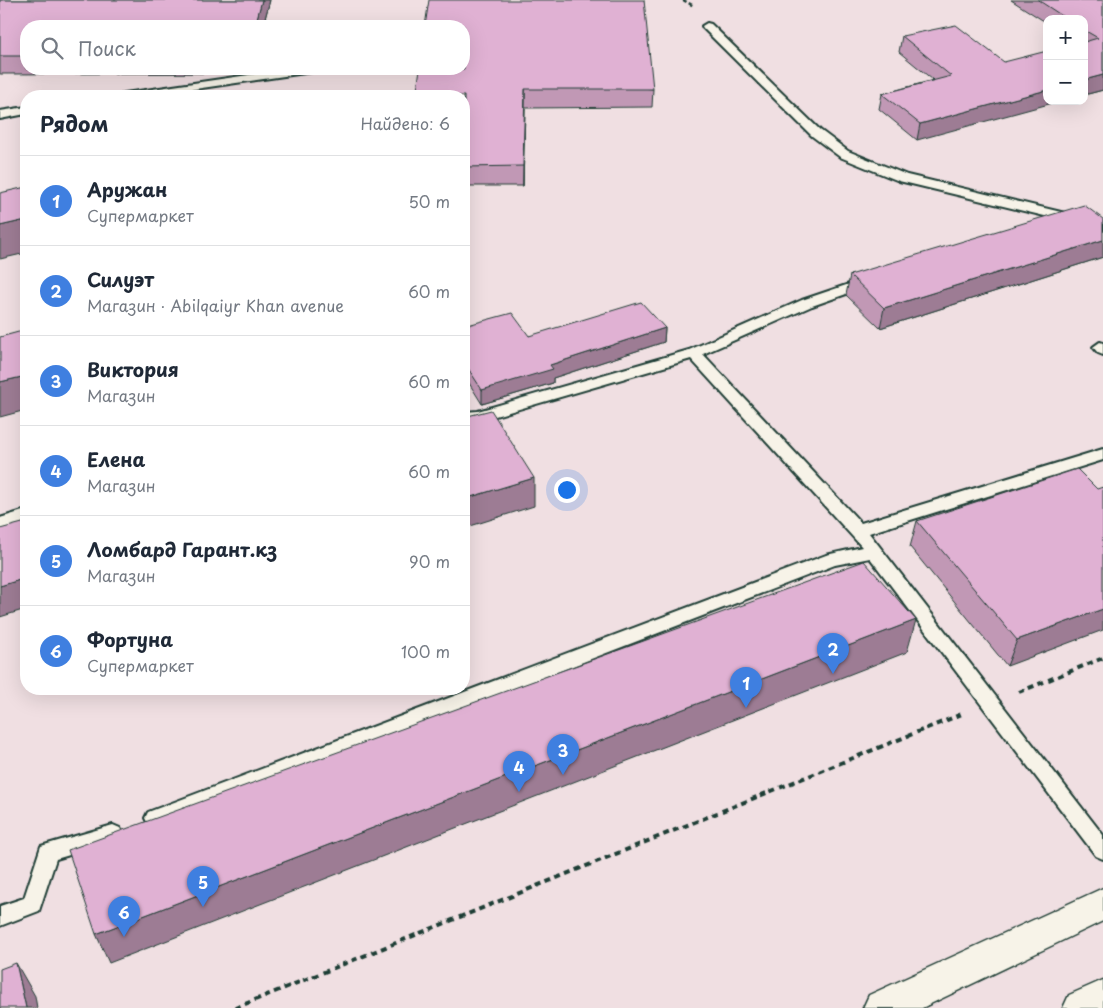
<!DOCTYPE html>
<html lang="ru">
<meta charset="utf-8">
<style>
:root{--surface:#fff;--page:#f2f2f3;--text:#1f2937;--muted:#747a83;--line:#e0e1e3;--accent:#1f6fb2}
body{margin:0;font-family:"Playpen Sans",sans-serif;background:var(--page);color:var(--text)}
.controls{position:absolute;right:15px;top:15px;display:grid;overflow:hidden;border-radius:10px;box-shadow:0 5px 20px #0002}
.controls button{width:45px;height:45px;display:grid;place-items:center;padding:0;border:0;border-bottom:1px solid var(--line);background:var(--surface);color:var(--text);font:25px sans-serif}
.you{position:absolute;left:566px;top:489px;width:18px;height:18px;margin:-12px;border:4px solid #fff;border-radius:50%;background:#1a73e8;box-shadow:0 0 0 8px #1a73e833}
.badge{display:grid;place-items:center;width:32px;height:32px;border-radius:50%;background:var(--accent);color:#fff;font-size:16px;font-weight:700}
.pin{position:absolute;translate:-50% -41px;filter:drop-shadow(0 1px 2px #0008)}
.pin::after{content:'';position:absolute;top:26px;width:18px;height:15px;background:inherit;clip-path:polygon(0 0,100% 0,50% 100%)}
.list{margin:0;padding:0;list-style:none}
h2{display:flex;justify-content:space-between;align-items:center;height:65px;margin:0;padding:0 20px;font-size:21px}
h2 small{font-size:16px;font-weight:400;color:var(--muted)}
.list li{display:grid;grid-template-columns:32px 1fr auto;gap:15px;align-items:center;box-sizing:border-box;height:90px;padding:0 20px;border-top:1px solid var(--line)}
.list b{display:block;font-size:19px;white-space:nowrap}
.list p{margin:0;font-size:16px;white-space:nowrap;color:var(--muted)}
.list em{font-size:16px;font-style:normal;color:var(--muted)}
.icon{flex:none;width:28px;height:28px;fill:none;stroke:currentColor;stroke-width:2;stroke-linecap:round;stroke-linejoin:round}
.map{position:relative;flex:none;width:1103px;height:1008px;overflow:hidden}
.search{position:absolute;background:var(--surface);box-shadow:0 5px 20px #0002;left:20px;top:20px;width:450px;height:55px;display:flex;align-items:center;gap:12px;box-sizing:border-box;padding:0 18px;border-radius:20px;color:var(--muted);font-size:19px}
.panel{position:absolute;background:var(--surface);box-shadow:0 5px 20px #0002;left:20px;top:90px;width:450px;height:605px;border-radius:20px}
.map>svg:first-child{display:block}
</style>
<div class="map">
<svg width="1103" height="1008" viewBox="0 0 1103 1008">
<rect width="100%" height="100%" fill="#f0dfe2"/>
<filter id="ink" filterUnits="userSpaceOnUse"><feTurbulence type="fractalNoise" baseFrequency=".02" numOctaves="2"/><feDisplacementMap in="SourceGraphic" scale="10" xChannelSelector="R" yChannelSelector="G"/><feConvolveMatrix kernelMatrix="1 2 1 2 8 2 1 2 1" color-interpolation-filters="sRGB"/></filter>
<g filter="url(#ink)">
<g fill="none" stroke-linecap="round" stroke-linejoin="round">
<g stroke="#1f3d34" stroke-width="4">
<g id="lane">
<polygon points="707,23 711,24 820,130 848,151 907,175 1103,222 1103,230 899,181 840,157 812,136 703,28 702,26"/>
<polygon points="290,69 318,69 312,72 147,96 119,96 125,93"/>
<polygon points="26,107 26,114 0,119 0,111"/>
<polygon points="867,278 872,279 874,282 872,285 812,306 703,354 861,523 1103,449 1103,460 869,533 1103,835 1103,859 1096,856 870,558 835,565 162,824 155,827 148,824 145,818 148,812 826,555 862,547 691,359 478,421 464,422 464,412 478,411 689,350 802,300"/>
<polygon points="1100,342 1103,343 1103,355 1098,353 1093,347"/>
<polygon points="26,510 26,522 0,530 0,518"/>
<polygon points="113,825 120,828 123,834 120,840 56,859 39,911 0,926 0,906 24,898 41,846"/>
</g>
</g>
<g stroke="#1f3d34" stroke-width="3">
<g id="primary">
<polygon points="1103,888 1103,921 922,1008 863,1008 869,995"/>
<polygon points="1103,980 1103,1008 1063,1008 1069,995"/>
</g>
</g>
<polyline stroke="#1f3d34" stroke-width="2.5" stroke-dasharray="4 2.5" stroke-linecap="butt" points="683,0 694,6"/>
<g stroke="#1f3d34" stroke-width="4" stroke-dasharray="6 4.5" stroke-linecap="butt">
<polyline points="1019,692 1103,658"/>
<polyline points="235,1008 962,714"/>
</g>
<use href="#lane" fill="#f7f3e8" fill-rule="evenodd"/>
<use href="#primary" fill="#f7f3e8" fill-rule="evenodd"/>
</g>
<g fill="#c198b5" stroke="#1f3d34">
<polygon points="0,0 270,0 263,26 26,26 26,69 250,69 249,73 0,74"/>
<polygon points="1011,0 1103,0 1103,90 1084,95 1084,19 1047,19 1047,23"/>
<polygon points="902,36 1004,62 917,140 879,109 882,94 933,80 899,52"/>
<polygon points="420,69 653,89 652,107 525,108 523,186 464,186 464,96"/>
<polygon points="1103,257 880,328 846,295 850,275"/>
<polygon points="464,326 529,336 665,328 664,342 553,378 553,383 482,404 464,375"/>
<polygon points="1097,489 1007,666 910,547 917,521"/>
</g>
<g fill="#9d7c94" stroke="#1f3d34">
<polygon points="262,0 270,0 263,26 255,26"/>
<polygon points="1103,75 1103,90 1084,95 1084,80"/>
<polygon points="525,89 525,108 523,186 523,166"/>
<polygon points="1047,90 1047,101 1060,101 917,140 920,124"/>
<polygon points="26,220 26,253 0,259 0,226"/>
<polygon points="1103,240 1103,257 880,328 884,308"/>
<polygon points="665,328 664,342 553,378 553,383 482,404 482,390 550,365"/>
<polygon points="26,376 26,410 0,417 0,382"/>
<polygon points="534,478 534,506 464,528 464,499"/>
<polygon points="26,578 26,609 0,617 0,586"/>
<polygon points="1103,609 1103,630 1007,666 1017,640"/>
<polygon points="916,620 907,652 109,963 96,934"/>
<polygon points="16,963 35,996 37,1008 26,1008"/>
</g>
<g fill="#e0b1d3" stroke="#1f3d34">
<polygon points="0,0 262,0 255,26 26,26 26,56 0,56"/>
<polygon points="429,0 644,0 653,89 525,89 523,166 464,167 464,96 416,96 420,69 464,69 464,26 425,26"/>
<polygon points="1038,0 1103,0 1103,75 1084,80 1084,42 1098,38 1084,30 1084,19 1067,19"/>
<polygon points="956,25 1004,62 1047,51 1047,90 920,124 882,94 951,76 902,36"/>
<polygon points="26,187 26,220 0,226 0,193"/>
<polygon points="1084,205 1103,219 1103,240 884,308 850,275"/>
<polygon points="641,302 665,328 550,365 553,369 482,390 464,362 464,326 512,313 529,336"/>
<polygon points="26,330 26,376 0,382 0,337"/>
<polygon points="491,410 534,478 464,499 464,417"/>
<polygon points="1077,469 1097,489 1103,487 1103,609 1017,640 917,521"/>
<polygon points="26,522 26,578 0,586 0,529"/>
<polygon points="864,561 916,620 96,934 68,850"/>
<polygon points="16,963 26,1008 0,1008 0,969"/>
</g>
</g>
</svg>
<div class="controls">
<button>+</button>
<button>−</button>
</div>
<div class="you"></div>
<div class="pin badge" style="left:746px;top:708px;background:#3f7fe0">1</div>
<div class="pin badge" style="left:833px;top:674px;background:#3f7fe0">2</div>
<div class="pin badge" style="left:563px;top:775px;background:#3f7fe0">3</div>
<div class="pin badge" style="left:519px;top:792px;background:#3f7fe0">4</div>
<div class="pin badge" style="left:203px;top:907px;background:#3f7fe0">5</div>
<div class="pin badge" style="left:124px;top:937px;background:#3f7fe0">6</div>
<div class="search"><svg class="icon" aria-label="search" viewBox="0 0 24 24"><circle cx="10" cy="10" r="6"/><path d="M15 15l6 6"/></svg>Поиск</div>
<section class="panel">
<h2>Рядом<small>Найдено: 6</small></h2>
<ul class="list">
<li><span class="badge" style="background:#3f7fe0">1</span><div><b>Аружан</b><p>Супермаркет</p></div><em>50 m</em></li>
<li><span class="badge" style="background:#3f7fe0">2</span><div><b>Силуэт</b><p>Магазин · Abilqaiyr Khan avenue</p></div><em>60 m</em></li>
<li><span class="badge" style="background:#3f7fe0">3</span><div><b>Виктория</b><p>Магазин</p></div><em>60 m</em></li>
<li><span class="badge" style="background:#3f7fe0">4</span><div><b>Елена</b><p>Магазин</p></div><em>60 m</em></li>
<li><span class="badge" style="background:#3f7fe0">5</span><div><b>Ломбард Гарант.кз</b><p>Магазин</p></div><em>90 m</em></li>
<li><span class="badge" style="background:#3f7fe0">6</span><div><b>Фортуна</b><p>Супермаркет</p></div><em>100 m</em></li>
</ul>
</section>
</div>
